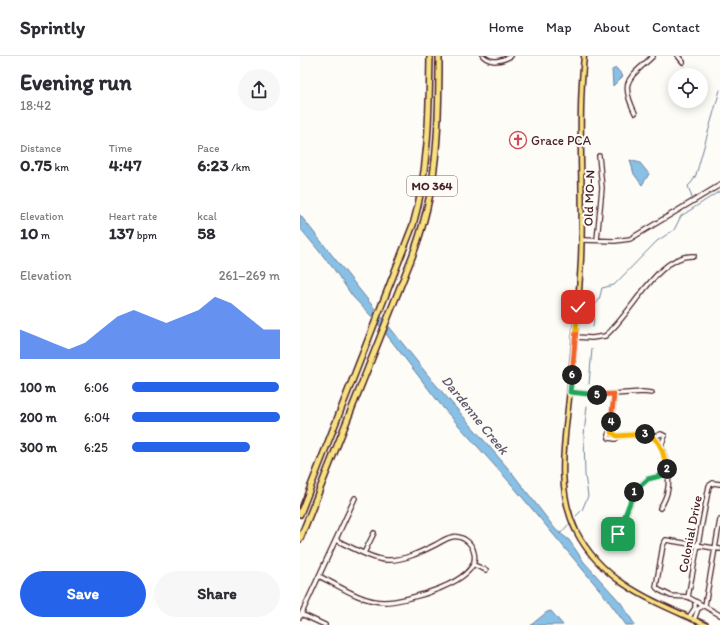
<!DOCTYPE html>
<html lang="en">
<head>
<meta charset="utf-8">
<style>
	:root { --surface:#fff; --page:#f7f7f7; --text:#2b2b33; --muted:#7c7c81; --line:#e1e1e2; --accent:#2563eb }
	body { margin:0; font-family:Itim,sans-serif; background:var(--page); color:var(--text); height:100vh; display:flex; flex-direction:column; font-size:15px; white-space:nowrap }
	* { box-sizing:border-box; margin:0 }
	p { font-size:13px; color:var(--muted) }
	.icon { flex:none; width:22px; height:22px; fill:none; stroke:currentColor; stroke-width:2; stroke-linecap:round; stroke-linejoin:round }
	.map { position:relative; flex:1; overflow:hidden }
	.drawer { display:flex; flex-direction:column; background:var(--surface); width:300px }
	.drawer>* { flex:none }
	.controls { position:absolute; left:368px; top:12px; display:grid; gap:8px }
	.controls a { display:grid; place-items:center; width:40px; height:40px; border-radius:50%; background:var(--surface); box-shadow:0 2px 10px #0003; font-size:20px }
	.pin { position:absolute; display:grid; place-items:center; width:34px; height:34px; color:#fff; margin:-17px; border-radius:8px; box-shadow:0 2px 6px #0006 }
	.km { position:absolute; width:20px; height:20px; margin:-10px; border-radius:50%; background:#222; color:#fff; font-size:11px; line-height:20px; text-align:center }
	.round { display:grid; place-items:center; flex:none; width:42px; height:42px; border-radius:21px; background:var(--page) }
	.headline { display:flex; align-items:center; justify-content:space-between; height:68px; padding:0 20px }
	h1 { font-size:22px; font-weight:800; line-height:30px }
	.stats { display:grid; grid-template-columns:repeat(3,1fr); gap:6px; height:68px; padding:4px 20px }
	.stats div { display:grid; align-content:center }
	.stats b { font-size:17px; font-weight:800 }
	.stats small { font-size:11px; font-weight:400 }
	.stats p { font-size:11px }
	.chart { height:112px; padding:8px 20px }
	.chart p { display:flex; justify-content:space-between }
	.chart svg { width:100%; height:72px; margin-top:4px; fill:var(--accent); opacity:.7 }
	.primary-button { display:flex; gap:8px; margin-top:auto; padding:8px 20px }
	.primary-button a { flex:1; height:46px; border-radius:24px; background:var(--accent); color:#fff; font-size:16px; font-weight:800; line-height:46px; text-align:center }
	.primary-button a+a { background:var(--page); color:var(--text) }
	ul { padding:0 20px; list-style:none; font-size:13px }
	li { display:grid; grid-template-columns:64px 48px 1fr; align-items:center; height:30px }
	li i { height:10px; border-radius:5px; background:var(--accent) }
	header { display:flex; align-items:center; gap:24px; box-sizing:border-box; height:56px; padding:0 20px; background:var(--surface); border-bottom:1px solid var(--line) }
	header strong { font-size:19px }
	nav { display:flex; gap:22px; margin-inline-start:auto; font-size:14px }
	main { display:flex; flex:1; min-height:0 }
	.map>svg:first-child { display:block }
	.water { fill:#88c0e6; stroke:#6f809b }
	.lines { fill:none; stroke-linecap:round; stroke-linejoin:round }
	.stream { stroke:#6f809b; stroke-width:1 }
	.minor-casing { stroke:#4a1f2b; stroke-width:6 }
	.major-casing { stroke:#4a1f2b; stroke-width:7 }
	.highway-casing { stroke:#4a1f2b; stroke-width:8 }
	.minor { stroke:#fdfcf7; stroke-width:3.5 }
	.major { stroke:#f6e281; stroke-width:4 }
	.highway { stroke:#f6e281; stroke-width:5 }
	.split-1-casing { stroke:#fff; stroke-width:8 }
	.split-2-casing { stroke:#fff; stroke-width:8 }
	.split-3-casing { stroke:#fff; stroke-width:8 }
	.split-4-casing { stroke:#fff; stroke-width:8 }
	.split-5-casing { stroke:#fff; stroke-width:8 }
	.split-6-casing { stroke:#fff; stroke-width:8 }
	.split-7-casing { stroke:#fff; stroke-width:8 }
	.split-8-casing { stroke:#fff; stroke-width:8 }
	.split-1 { stroke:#22a559; stroke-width:5 }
	.split-2 { stroke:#22a559; stroke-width:5 }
	.split-3 { stroke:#f5b400; stroke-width:5 }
	.split-4 { stroke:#f5b400; stroke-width:5 }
	.split-5 { stroke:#f0652b; stroke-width:5 }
	.split-6 { stroke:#22a559; stroke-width:5 }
	.split-7 { stroke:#f0652b; stroke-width:5 }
	.split-8 { stroke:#f5b400; stroke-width:5 }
	.labels { text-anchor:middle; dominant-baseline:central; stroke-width:4; stroke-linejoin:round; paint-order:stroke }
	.shield { fill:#fdfcf7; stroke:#806168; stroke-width:1 }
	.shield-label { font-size:12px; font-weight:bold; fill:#4a1f2b }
	.poi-label { font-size:13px; fill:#4a1f2b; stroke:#fdfcf7; text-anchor:start }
	.street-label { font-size:13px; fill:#4a1f2b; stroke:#fdfcf7 }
	.water-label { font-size:14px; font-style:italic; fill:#60576c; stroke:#fdfcf7 }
</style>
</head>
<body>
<header>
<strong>Sprintly</strong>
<nav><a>Home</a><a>Map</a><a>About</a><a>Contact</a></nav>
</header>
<main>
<section class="drawer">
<div class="headline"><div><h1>Evening run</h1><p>18:42</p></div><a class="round"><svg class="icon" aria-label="share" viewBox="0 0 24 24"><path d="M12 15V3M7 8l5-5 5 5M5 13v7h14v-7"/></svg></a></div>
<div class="stats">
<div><p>Distance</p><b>0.75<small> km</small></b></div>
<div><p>Time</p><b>4:47</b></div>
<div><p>Pace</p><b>6:23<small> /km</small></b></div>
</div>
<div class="stats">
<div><p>Elevation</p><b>10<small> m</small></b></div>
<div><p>Heart rate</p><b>137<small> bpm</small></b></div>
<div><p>kcal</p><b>58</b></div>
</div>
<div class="chart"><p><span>Elevation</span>261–269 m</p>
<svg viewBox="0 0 160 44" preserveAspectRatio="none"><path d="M0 44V26L10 30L20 34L30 38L40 34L50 26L60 18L70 14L80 18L90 22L100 18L110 14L120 6L130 10L140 18L150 26L160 26V44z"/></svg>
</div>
<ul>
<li><b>100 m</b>6:06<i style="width:99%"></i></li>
<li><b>200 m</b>6:04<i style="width:100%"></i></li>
<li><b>300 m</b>6:25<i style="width:80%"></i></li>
</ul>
<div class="primary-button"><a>Save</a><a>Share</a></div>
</section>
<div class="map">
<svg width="420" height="569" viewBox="0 0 420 569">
	<rect width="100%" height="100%" fill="#fdfcf7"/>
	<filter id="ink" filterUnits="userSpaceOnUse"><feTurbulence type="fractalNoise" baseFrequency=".025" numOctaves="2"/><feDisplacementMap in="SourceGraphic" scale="8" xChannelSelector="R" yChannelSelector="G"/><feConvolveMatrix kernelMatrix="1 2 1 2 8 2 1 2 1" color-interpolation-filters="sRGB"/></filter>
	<g filter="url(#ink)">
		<path class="water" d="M316,12L323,20L313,30L312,14Z
			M330,104L340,107L349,118L342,129L334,118Z
			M0,159L131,323L213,418L256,474L269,484L284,506L321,547L335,569H326L304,539L212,429L144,353L76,265L53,241L33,212L0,172Z
			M251,555L263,569H231L247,556Z"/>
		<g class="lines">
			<path class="stream" d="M392,142L388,130L392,126L396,119L420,34
				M293,271L295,249L299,244L302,232L314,229L357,185L374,174L381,160L420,135
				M289,328L292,293
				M276,460L282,454L288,440L285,419L284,379L287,350
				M260,478L268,469"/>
			<g class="minor-casing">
				<path id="minor" d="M183,0C192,8 201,5 211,0
					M378,0L383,6
					M335,57C319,24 329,23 353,0
					M282,184L315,185L330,183L420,129
					M297,184L302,132L299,100
					M275,281L292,282L305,280C331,260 358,197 394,200
					M270,336L299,339L343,336L352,337
					M314,338L311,373L313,378L317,380C328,380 341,376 352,380C364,385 370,420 368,432C367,439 364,446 360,452
					M311,373L308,379L309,382L315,383L319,380
					M353,381L361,378L365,380L361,390
					M318,477L336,433L348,423L368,418
					M420,493L366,484L363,489L356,531L359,534L371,540L388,541L420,559
					M64,497L74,477
					M174,509L186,514
					M19,520C39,530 62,546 84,546C105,546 182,526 174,497C173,491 169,486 164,483C160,481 156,480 152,481C146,482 141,486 135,489C121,496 103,505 87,504C73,504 49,490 36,484
					M388,541L409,430L413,427L420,428
					M1,558L25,569
					M0,561L55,442
					M389,561L395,552V547
					M394,564L398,553L405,549L420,464"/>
			</g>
			<g class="major-casing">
				<path id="major" d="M284,0C277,68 284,135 281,203C279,246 274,289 270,332C266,380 254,429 276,475C304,529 354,545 406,569"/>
			</g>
			<g class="highway-casing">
				<path id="highway" d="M0,458L113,169C129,113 129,58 130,0
					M0,483L112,201C138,134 139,71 139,0"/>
			</g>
			<use href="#minor" class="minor"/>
			<use href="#major" class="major"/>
			<use href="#highway" class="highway"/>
		</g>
	</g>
	<g class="lines" filter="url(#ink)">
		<g class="split-1-casing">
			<path id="split-1" d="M318,478L334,436"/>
		</g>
		<g class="split-2-casing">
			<path id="split-2" d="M334,436L348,423L368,418L367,413"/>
		</g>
		<g class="split-3-casing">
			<path id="split-3" d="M345,378C362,382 363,398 367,413"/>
		</g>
		<g class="split-4-casing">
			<path id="split-4" d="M311,366V376L317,380L345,378"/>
		</g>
		<g class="split-5-casing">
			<path id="split-5" d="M297,339L314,338L311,366"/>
		</g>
		<g class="split-6-casing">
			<path id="split-6" d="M272,319L270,336L297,339"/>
		</g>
		<g class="split-7-casing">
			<path id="split-7" d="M272,319L276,274"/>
		</g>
		<g class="split-8-casing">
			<path id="split-8" d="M276,274L278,251"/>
		</g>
		<use href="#split-1" class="split-1"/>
		<use href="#split-2" class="split-2"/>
		<use href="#split-3" class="split-3"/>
		<use href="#split-4" class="split-4"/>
		<use href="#split-5" class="split-5"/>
		<use href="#split-6" class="split-6"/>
		<use href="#split-7" class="split-7"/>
		<use href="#split-8" class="split-8"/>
	</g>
	<defs>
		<g id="church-ring" transform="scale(0.9)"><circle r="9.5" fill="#fdfcf7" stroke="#d1495b" stroke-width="1.5"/><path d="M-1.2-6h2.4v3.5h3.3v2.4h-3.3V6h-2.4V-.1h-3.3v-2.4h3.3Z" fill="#d1495b"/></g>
	</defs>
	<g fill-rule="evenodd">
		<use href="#church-ring" x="218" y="84"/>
	</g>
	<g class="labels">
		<rect class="shield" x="107" y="120" width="50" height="20" rx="3"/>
		<g class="shield-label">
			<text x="132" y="130">MO 364</text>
		</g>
		<g class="poi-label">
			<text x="231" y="84">Grace PCA</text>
		</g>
		<g class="street-label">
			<text transform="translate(289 142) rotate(-88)">Old MO-N</text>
			<text transform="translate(390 478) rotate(-79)">Colonial Drive</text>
		</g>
		<g class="water-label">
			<text transform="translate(175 359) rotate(51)">Dardenne Creek</text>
		</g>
	</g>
</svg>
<div class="controls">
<a><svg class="icon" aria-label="locate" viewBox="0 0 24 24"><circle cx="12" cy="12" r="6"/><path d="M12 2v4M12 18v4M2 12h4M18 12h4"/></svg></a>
</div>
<div class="pin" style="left:318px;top:478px;background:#1e9e55"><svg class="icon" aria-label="arrive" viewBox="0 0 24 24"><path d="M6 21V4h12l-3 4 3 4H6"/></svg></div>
<div class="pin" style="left:278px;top:251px;background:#d93025"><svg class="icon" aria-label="check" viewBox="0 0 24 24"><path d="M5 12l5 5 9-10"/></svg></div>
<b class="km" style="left:334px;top:436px">1</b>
<b class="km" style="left:367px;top:413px">2</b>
<b class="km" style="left:345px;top:378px">3</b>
<b class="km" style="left:311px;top:366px">4</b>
<b class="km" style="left:297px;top:339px">5</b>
<b class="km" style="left:272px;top:319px">6</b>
</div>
</main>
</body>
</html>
